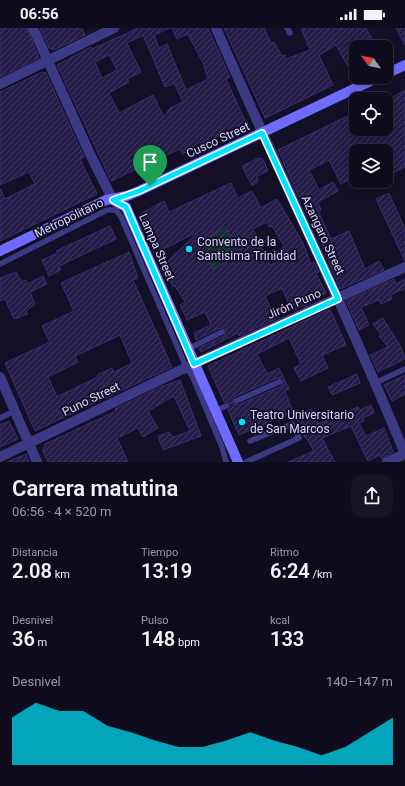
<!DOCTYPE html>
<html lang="es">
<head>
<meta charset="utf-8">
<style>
	:root { --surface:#0e0b1c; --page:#171425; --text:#f1f3f6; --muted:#9b9ba3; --line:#2e2b3b; --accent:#00e5ff }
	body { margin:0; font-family:Roboto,sans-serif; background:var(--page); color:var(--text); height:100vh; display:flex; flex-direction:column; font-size:15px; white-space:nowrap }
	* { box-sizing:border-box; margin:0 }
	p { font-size:13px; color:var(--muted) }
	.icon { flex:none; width:22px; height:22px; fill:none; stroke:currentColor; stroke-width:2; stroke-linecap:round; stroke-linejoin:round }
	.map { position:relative; height:434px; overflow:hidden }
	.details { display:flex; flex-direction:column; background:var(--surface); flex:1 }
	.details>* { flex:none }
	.needle { width:26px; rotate:302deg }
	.controls { position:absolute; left:349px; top:12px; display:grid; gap:8px }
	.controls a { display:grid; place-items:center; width:44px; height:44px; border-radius:8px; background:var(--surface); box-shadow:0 2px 10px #0003,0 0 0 1px var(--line); font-size:20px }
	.pin { position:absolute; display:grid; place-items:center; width:34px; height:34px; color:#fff; margin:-41px -17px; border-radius:50% 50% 50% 0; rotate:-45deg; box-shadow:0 0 4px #0007 }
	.pin .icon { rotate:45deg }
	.round { display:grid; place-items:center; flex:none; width:42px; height:42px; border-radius:12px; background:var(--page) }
	.head { display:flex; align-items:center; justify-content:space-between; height:68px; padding:0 12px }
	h1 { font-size:22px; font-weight:600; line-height:30px }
	.stats { display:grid; grid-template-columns:repeat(3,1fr); gap:6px; height:68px; padding:4px 12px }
	.stats div { display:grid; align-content:center }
	.stats b { font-size:20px; font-weight:600 }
	.stats small { font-size:11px; font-weight:400 }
	.stats p { font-size:11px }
	.chart { height:112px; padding:8px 12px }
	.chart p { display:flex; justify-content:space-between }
	.chart svg { width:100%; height:72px; margin-top:4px; fill:var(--accent); opacity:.7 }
	.status { display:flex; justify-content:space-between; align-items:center; height:28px; padding:0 20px; background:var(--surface); direction:ltr }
	.status svg { height:11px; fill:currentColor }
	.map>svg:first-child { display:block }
	.garden { fill:url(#garden-furrows) }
	.building { fill:url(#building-hatch); stroke:#3b2d73; fill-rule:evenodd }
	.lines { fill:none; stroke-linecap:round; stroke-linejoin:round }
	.lane { stroke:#3d3a85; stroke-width:5.5 }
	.street { stroke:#3d3a85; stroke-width:10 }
	.secondary { stroke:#6f6bff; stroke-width:10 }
	.route-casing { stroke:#fff; stroke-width:8 }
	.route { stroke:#00e5ff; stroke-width:5 }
	.poi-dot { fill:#00e5ff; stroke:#130f26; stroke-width:1.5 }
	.labels { text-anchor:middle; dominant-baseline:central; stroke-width:3.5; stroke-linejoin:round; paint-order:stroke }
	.street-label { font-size:12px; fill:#d9d4ff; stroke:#130f26 }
	.poi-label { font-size:12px; fill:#d9d4ff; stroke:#130f26; text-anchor:start }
</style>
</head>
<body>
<div class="status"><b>06:56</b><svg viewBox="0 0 49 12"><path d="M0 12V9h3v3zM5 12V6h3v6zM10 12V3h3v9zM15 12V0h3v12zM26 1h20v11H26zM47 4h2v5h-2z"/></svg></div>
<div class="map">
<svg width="405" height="434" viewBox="0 0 405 434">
	<defs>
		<pattern id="garden-furrows" width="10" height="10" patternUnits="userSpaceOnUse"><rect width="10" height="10" fill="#12302f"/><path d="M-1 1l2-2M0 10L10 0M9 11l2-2" fill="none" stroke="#344d4e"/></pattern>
		<pattern id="building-hatch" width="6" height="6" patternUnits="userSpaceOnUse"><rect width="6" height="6" fill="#241b47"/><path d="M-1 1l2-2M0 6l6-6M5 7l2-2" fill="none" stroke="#433b63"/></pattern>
	</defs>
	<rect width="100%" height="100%" fill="#130f26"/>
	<path class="garden" d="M226,200L239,228L213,241L200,213Z"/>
	<path class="building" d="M0,0H27L39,30L0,49Z
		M40,0H82L85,7L54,22L49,20Z
		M138,0H170L154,7L159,20L167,16L186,62L208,51L204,37L188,6L177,11L172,0H208L230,49L226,51L246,95L182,126L180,121L111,153L57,37L91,19L92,21ZM143,7L165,59L174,55L183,74L170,80L164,89L153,67L119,85L109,65L129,54L127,51L141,44L127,15ZM109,27L117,42L102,50L95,34Z
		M224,0H264L271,15L274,14L282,28L285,27L286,31L310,22L301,0H366L377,19H356V52L336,17L319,27L333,57L265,90Z
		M396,0H405V17Z
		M42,44L46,45L84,129L80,131L97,166L0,213V160L5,171L35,156L29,144L0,157V64Z
		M405,62V139L386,148V123H356V148L341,156L329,132L309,142L319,162L333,154L338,163L318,174L321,182L318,183L331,211L349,203L365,241L379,233L384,242L340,261L315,200L318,199L301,170L300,171L278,122L356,84V101H386V73Z
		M259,130L263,131L268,143L257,148L258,154L252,158L242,138Z
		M231,155L238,170L252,163L261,180L277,171L303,215L311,236L314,234L319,244L316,245L326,265L309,273L310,275L292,283L282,260L265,268L276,291L239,308L238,305L201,324L199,320L224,308L226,302L220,300L196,312L194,305L211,297L205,284L187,292L180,277L185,274L175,258L173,259L164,237L198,204L159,223L155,211L140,186L164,173L169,184ZM267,194L269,199L272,198L284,218L282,219L288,229L270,237L253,201ZM226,200L239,228L213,241L200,213Z
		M389,165L405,201V233L376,171Z
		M110,198L116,211L59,238L61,242L49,248L42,232L58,225L56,223Z
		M129,224L138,250L133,252L172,339L35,403L5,335L50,314L42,298L74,283L61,255ZM120,307L132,335L114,344L112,340L97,347L98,349L57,369L48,349L78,334L75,328Z
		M16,244L22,254L26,252L27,256L43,248L47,256L30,264L35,276L26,283L27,286L14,291L5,271L0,273V250Z
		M394,251L396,256L405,251V260L390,267L392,271L381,276L379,272L361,279L369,297L359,302L346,273Z
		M330,281L346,317L322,327L328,340L301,353L294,340L301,336L289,310L257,326L267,346L279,340L289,361L285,363L293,384L239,407L228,382L230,376L224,374L208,338ZM277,350L283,353L281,358L238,377L232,375L234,369Z
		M383,290L401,319L405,331L378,344L370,327L388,319L379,308L381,307L373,296Z
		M357,346L360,355L332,367L328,359Z
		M405,347V366L392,373L384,357Z
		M180,352L201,408L163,422L158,408L169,404L173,409L190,403L174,368L148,383L158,400L143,409L138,400L117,410L128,434H48L43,423L45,416L116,383L115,381L160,359Z
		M371,377L374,385L363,390L364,393L359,395L366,408L384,400L393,424L382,431L380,427L368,433L351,398L322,410L335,434H288L314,423L306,409L305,410L295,388L311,381L318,396L358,379L360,382Z
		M9,393L18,411L0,419V397Z
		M26,426L29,434H7Z"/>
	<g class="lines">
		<path class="lane" d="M287,0L290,5
			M0,236L107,182H116L121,189L184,334L193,350L222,419L226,434
			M188,321L222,304
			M375,355L405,341
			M236,373L279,354
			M215,383L226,378
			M0,390L15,383
			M246,434L299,410L292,396L250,413"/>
		<path class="street" d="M33,0L90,126L113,172
			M216,0C278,143 346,282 405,426
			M0,56L114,0
			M0,349L37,434
			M0,429L187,339L405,239
			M387,434L405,426"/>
		<path class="secondary" d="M386,46L405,37
			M113,172L126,179L238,434
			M0,223L106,172L127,168L139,163L379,49"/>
	</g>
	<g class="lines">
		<g class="route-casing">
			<path id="route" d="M262,105L338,271L194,336L126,179L113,172L139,163Z"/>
		</g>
		<use href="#route" class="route"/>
	</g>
	<g class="poi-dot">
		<circle cx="189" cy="221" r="4"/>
		<circle cx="242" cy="394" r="4"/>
	</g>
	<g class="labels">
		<g class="street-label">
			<text transform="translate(218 112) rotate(-25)">Cusco Street</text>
			<text transform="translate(69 190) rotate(-26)">Metropolitano</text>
			<text transform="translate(323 207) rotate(65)">Azangaro Street</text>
			<text transform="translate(157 219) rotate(66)">Lampa Street</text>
			<text transform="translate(294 276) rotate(-24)">Jirón Puno</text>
			<text transform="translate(91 371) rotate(-26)">Puno Street</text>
		</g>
		<g class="poi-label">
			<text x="197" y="214">Convento de la<tspan x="197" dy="14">Santisima Trinidad</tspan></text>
			<text x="250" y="387">Teatro Universitario<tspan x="250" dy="14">de San Marcos</tspan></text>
		</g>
	</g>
</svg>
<div class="controls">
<a><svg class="needle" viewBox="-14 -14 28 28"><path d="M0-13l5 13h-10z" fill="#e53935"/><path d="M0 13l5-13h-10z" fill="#9b9ba3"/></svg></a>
<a><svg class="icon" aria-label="locate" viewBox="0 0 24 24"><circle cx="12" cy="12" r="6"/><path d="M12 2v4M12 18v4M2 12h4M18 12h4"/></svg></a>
<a><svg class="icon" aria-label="layers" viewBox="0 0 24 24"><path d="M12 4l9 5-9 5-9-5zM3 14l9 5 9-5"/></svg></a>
</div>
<div class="pin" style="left:150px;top:158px;background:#1e9e55"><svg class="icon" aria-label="arrive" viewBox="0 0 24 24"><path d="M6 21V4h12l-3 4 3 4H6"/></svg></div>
</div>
<section class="details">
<div class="head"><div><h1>Carrera matutina</h1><p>06:56 · 4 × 520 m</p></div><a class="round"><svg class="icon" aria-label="share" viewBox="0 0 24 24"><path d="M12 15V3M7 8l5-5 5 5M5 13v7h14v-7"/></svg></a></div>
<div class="stats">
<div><p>Distancia</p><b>2.08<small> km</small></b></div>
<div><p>Tiempo</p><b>13:19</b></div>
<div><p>Ritmo</p><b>6:24<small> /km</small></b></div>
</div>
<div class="stats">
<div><p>Desnivel</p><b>36<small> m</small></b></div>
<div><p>Pulso</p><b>148<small> bpm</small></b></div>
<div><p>kcal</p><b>133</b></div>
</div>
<div class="chart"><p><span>Desnivel</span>140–147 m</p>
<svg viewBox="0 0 160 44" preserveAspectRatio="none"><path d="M0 44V15L10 6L20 11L30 11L40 20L50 24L60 29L70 33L80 33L90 29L100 24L110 29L120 33L130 38L140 33L150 24L160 15V44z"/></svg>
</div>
</section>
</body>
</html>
